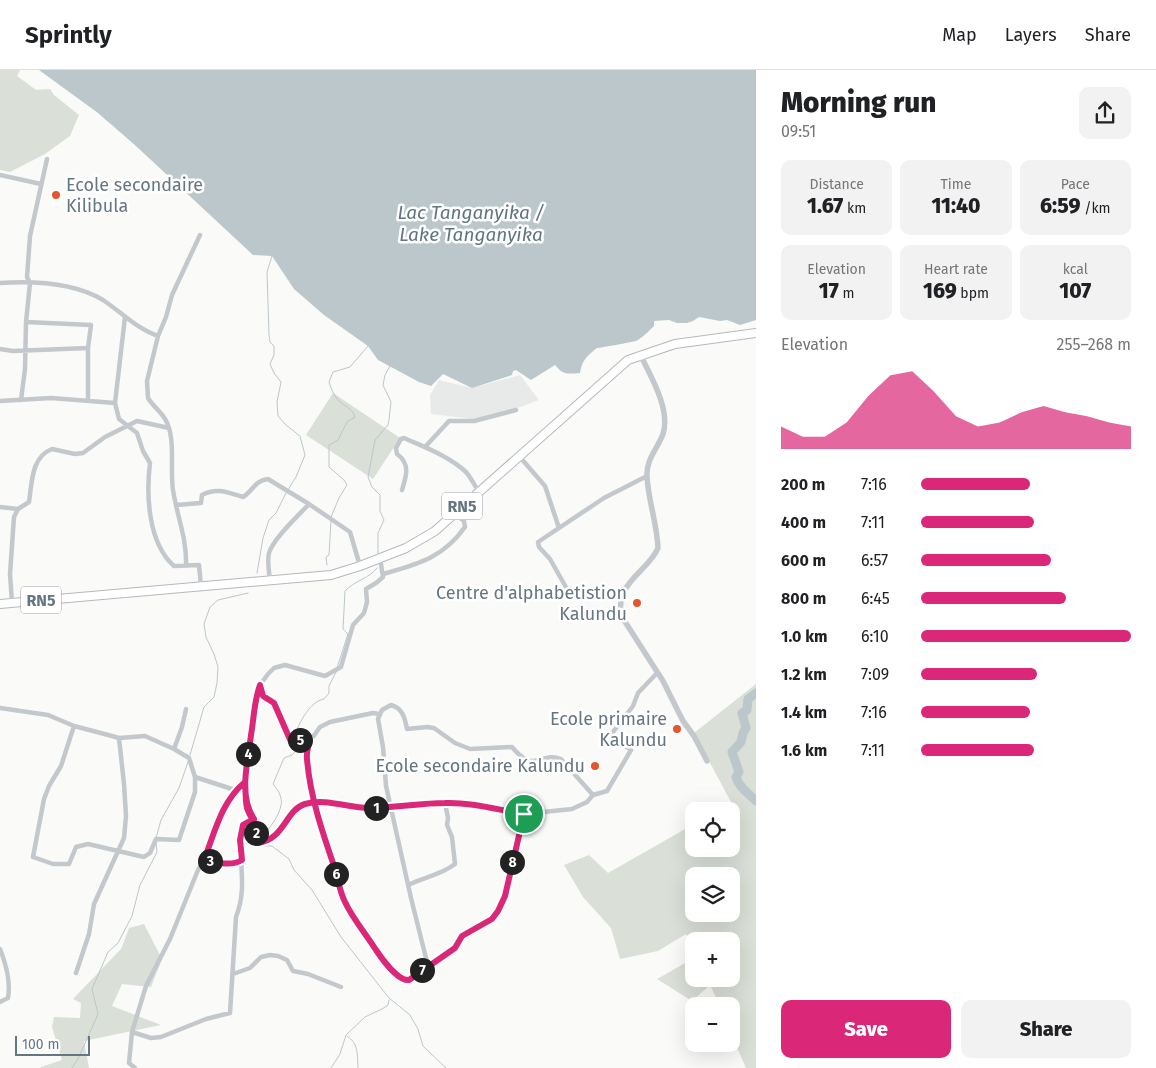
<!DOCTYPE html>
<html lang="en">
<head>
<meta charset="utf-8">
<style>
	:root { --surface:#fff; --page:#f2f2f2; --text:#202124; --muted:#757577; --line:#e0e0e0; --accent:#db2777 }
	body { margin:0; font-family:"Fira Sans",sans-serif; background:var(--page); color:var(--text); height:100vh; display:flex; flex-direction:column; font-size:19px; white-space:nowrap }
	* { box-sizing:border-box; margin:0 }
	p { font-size:16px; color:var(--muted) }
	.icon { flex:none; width:28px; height:28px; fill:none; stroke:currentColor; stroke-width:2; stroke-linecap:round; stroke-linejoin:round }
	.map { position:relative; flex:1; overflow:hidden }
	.sheet { display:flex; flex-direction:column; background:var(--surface); width:400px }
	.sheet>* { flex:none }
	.fabs { position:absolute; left:685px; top:732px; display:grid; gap:10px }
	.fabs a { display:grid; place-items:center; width:55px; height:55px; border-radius:10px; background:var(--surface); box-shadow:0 5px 20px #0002; font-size:25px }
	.scale { position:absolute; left:15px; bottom:12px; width:75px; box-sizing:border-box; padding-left:5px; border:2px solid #657683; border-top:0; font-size:14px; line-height:18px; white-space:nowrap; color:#657683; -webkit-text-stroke:4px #fff; paint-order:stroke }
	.pin { position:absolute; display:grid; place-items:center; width:42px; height:42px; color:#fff; margin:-21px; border:2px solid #fff; border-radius:50%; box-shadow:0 1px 5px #0007 }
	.km { position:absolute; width:25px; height:25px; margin:-12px; border-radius:50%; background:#222; color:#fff; font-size:14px; line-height:25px; text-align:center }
	.round { display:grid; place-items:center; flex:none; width:52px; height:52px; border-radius:10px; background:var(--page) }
	.overview { display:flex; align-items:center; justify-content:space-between; height:85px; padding:0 25px }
	h1 { font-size:28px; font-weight:800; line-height:38px }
	.stats { display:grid; grid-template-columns:repeat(3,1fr); gap:8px; height:85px; padding:5px 25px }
	.stats div { display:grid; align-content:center; border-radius:10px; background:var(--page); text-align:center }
	.stats b { font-size:21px; font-weight:800 }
	.stats small { font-size:14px; font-weight:400 }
	.stats p { font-size:14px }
	.chart { height:140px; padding:10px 25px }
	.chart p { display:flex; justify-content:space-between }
	.chart svg { width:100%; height:90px; margin-top:5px; fill:var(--accent); opacity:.7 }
	.action { display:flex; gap:10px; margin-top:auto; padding:10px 25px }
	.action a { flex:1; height:58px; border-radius:10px; background:var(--accent); color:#fff; font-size:20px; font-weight:800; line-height:58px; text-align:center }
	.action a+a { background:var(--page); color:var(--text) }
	ul { padding:0 25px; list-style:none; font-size:16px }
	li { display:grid; grid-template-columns:80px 60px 1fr; align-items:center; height:38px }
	li i { height:12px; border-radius:6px; background:var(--accent) }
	header { display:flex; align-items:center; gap:30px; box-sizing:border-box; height:70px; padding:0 25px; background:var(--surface); border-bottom:1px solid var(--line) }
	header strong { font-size:24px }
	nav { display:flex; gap:28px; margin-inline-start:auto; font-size:18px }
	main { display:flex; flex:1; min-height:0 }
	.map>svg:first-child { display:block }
	.built { fill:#e8e9e9 }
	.green { fill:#dadfd7; fill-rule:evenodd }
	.water { fill:#bbc7cb }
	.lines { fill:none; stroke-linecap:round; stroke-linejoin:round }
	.stream { stroke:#bbc7cb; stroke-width:1 }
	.river { stroke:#bbc7cb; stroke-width:9 }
	.trunk-casing { stroke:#b4b9bd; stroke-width:10 }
	.minor { stroke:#c3c8cc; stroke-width:4.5 }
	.tertiary { stroke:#c3c8cc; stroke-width:5.5 }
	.trunk { stroke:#fff; stroke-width:8 }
	.route-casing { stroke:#fff; stroke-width:10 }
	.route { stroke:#db2777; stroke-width:6 }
	.poi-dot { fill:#e4572e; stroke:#fff; stroke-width:2 }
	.labels { text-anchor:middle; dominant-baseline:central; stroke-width:5; stroke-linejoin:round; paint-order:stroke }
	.shield { fill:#fff; stroke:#939fa8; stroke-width:1 }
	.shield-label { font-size:16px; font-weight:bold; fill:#657683 }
	.poi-label { font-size:18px; fill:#657683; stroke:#fff; text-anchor:end }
	.water-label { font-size:19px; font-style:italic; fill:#60757c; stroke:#fff }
</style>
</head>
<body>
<header>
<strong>Sprintly</strong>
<nav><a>Map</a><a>Layers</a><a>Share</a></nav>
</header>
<main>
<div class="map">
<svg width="756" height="998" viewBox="0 0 756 998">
	<rect width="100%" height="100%" fill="#fafaf8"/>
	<path class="built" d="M520,305L539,330L504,343L473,349L431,344L430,325L439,310L472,318Z"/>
	<path class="green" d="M0,0H20L17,6L36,20L50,19L54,25L79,45L70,66L45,84L10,102L0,100Z
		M333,323L400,368L373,409L306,365Z
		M756,614V998H746L731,964V936H720L710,915L692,931L657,909L694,888V909H731V871H694V878L686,864L658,881L620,889L611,858L583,827L564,795L589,785L608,803L694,754V779H731V741H716L731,732L694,663ZM694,806H731V844H694Z
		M144,854L162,889L151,917L122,914L112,936L161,955L84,971L89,998H41V997L62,990L52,957L54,947L80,948L81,933L73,929L121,879L129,858Z"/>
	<path class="water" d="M39,0H756V250L740,255L727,250L720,251L699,247L693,251L687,253H677L669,250L654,251V256C649,261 642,268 636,271C632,272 600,278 597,278C587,286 582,290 580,303C567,304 563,305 555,295L531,310L516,300L513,301L512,305L472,318L443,304L431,316L419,312L378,290L368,276L324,245L294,219L272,186L253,185L136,76L98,43Z"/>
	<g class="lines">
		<path class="stream" d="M272,186L267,202L269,265L270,272L274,276V285L270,294L274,303L281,312L277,332L278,346L286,355L300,366L305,385L296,407L288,420
			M331,447L339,428L347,415L344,410L329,397V375L338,370L347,352L355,347C352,338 344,336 338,330C334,325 331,319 329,312L333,302L350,297L368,276
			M378,483V463L384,450L380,441V425L372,417L368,407L375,370L388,355L389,350L391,332L383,315L385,305L390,296
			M327,495L326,487L329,485L331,451
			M257,503L263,468L269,450L276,443L286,423
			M337,598L348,564L343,559L345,521C354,511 370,508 377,498
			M293,671C297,657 308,632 324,629L329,623V616L336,602
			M190,685L204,637L214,627L217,613L218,597L214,584L206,567L204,554L210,537L218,530L248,523
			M156,768L161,750L179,718L188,692
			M263,769V766C271,756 286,738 280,725C279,721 276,718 273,714L284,688L292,685L295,682L293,675
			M263,773L264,776H272L289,789L294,800L312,820L341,867L389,928L410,945L418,959L423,976L446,998
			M347,966C359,974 357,984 358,998
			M72,998L78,989L98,944L92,919L108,882L118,873L132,846L140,815L157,782L156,772
			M331,998L340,984L346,965L365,947L382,939L388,935L389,930"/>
		<path class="river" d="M756,623L748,629L747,640L742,643L746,658L743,663L741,672L732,682L739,702L736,707C739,718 749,723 756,731"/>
		<g class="trunk-casing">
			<path id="trunk" d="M0,534L331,505L360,496L406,478L435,461L628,290L675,274L756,263"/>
		</g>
		<path class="minor" d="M0,105L41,114
			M0,213C33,211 73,212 103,230C121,242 137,259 158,266
			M125,247L115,333L119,349L137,363L143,381L150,393C146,425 148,473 174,496L199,495L201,516
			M26,252L91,255L88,278
			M0,279L13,281L88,278V331
			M21,330L25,299L26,252L30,213L27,207L30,166L47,89
			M0,331L51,328L115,333
			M425,377L449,351H474L516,340
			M519,386L545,416L559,458
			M402,420C406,407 411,394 397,384L396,378L401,369L404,368C424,377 449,386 466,402C471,408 475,416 479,422
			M176,435L201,433L202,425C218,417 228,423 243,427C253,421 255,410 268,409L309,434
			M0,437L18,439
			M380,488L383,507L376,513L366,519L367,532L364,543L353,555L341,597L325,606L285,595L274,598L268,604L260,615L255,633L245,712L247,736L257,757L253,767L257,773L265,772L274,766L297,738L308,733H328L369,738L445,733H463L524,744L572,739L587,732L593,725L607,721L631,680L610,666L633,636L638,623L657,603
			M186,495C187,469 177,446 173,420C170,400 175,374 168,355C164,343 154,338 148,328L147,311L158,266L166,247L172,225L200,165
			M383,504C418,494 443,488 465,457L464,451L454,443
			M270,510C269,502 267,491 269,483C273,469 298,446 309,434L350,462L360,496
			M623,525L606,526L567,519L550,489L539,477L538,472L604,428L647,406
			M12,533L10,504L14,447L18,439L29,432C32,413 31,387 52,379L75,384L83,383L105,367L137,351L169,358
			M260,617L263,626L274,633L292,674L306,668L309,670C309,676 306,682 307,689C310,726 322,760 334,796C338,808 339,820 345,832C353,849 366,864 376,880C382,889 398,911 409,910L455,878L461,866L492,849L498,841L505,826L524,744
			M0,638L48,645L74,656L112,666L119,668L145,666L174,679L189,688L195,707L235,720L245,712
			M74,656L61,696L49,716L44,729L33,787L53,794H69L76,777L88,774L144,787L150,783L156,769L179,770L195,722V707
			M308,669L313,667L320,657L330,652L373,643L379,644
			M174,679L182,657L186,639
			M204,790L220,745L235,720
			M408,815C424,807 441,805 455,794L452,767L447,755L448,748L445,733
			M0,879C6,894 11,911 8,928L0,932
			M428,896L411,828L386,716L383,677L378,649L382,640L391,635C403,638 405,649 407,659L427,657L434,658L455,673L470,679L512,677C535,705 540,681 561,689L593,725
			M76,903L89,864L94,834L124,768L126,746L124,714L119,668
			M233,904L250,898L261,887L270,885L278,886L287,890L293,901L308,904L341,917
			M132,962L151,968L161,967L206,949L230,943L236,847C248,817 238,792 241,763L243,755L254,749
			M135,998L129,993L132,962L146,916L170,869L198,800L204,790C217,792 230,797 242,790"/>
		<path class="tertiary" d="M640,284C650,305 671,339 663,364C658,378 646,389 647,406C648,430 657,453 658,478C649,501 613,513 622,547L663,611L683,651L694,666L707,691"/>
		<use href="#trunk" class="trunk"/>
	</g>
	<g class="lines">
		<g class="route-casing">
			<path id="route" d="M524,744C498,740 472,732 445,733C420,733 394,738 369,738C348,738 326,728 305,734C285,740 285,770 257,773L253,767L257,757C254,751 249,745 247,738C245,730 246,721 245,712C221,732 215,762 204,790C217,792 230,797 242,790L240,770L243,755L254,749C238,725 248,692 251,665C254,648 254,631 260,615L263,626L274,633L292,674L306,668L309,670C309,676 306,682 307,689C310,726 322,761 334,796C338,808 339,820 345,832C353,849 366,864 376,880C382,889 398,911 409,910L455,878L462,866L492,849L498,841L505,826L524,744"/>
		</g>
		<use href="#route" class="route"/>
	</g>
	<g class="poi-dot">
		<circle cx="56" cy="125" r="5"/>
		<circle cx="637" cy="533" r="5"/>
		<circle cx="677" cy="659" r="5"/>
		<circle cx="595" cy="696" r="5"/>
	</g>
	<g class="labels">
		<g class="shield">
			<rect x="442" y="422.5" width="40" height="27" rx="4"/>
			<rect x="21" y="516.5" width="40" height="27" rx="4"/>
		</g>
		<g class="shield-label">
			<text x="462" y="436">RN5</text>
			<text x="41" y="530">RN5</text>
		</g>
		<g class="poi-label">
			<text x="66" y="115" text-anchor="start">Ecole secondaire<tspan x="66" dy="21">Kilibula</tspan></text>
			<text x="627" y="523">Centre d'alphabetistion<tspan x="627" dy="21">Kalundu</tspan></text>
			<text x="667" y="649">Ecole primaire<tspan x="667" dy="21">Kalundu</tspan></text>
			<text x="585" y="696">Ecole secondaire Kalundu</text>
		</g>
		<g class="water-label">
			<text x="471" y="142">Lac Tanganyika /<tspan x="471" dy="22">Lake Tanganyika</tspan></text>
		</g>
	</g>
</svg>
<div class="fabs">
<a><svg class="icon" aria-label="locate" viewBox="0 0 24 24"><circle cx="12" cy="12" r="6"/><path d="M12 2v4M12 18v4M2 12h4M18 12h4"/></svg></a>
<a><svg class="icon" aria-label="layers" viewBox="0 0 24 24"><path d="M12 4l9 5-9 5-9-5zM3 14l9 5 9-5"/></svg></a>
<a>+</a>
<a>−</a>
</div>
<div class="scale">100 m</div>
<div class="pin" style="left:524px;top:744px;background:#1e9e55"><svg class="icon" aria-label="arrive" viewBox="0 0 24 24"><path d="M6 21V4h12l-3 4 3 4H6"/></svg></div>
<b class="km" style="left:376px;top:738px">1</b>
<b class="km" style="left:256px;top:763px">2</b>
<b class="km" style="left:210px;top:791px">3</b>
<b class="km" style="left:248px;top:684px">4</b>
<b class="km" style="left:300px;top:670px">5</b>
<b class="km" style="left:336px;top:804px">6</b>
<b class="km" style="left:422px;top:900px">7</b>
<b class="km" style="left:512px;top:792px">8</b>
</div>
<section class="sheet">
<div class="overview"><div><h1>Morning run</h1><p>09:51</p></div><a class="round"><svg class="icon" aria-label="share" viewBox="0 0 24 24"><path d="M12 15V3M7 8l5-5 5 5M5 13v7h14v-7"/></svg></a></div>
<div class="stats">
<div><p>Distance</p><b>1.67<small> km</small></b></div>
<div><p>Time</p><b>11:40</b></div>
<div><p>Pace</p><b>6:59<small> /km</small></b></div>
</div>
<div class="stats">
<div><p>Elevation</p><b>17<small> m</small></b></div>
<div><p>Heart rate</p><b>169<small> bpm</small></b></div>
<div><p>kcal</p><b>107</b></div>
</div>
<div class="chart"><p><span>Elevation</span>255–268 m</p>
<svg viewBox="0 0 160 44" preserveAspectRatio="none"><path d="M0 44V33L10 38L20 38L30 31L40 18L50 8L60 6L70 16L80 28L90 33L100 31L110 26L120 23L130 26L140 28L150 31L160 33V44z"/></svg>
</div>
<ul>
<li><b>200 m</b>7:16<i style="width:52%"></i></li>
<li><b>400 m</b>7:11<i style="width:54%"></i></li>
<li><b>600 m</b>6:57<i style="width:62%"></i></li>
<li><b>800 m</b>6:45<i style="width:69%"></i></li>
<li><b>1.0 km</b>6:10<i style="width:100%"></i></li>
<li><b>1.2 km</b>7:09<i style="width:55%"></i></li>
<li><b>1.4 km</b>7:16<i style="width:52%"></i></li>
<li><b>1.6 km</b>7:11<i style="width:54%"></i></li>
</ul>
<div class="action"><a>Save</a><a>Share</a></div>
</section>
</main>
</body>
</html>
